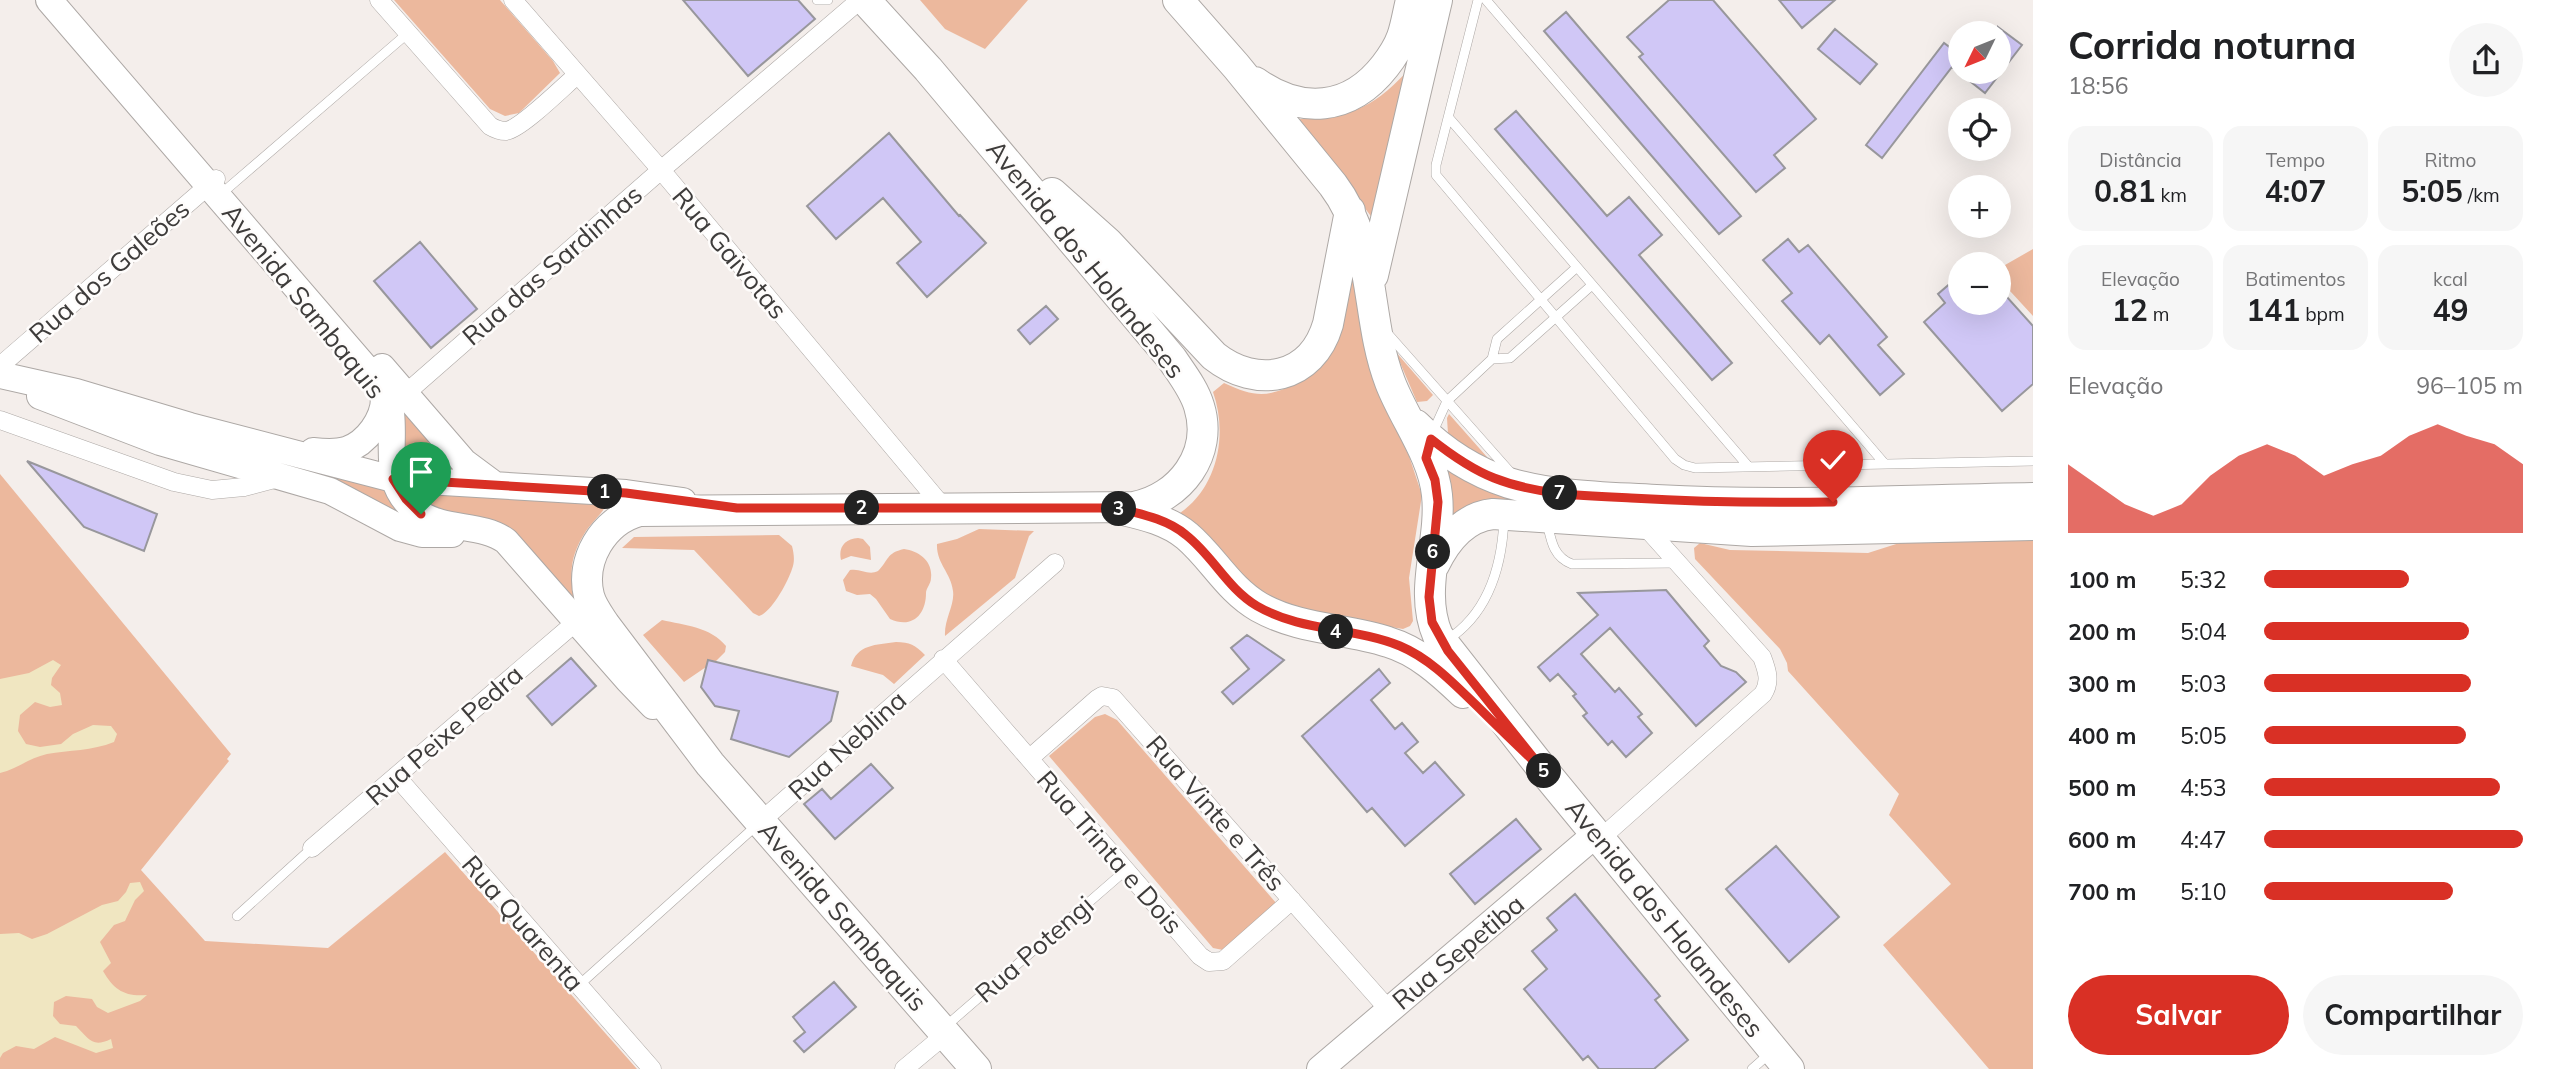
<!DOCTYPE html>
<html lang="pt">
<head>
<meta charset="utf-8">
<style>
	:root { --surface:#fff; --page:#f6f6f6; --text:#202124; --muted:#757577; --accent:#d93025 }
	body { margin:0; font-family:Mulish,sans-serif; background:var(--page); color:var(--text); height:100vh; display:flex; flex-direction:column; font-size:26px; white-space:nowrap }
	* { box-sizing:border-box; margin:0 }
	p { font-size:23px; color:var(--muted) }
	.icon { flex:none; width:38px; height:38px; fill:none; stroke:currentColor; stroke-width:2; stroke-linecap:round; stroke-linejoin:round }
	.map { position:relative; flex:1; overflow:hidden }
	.side { display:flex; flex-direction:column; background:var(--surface); width:525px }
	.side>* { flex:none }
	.needle { width:46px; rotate:227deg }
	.buttons { position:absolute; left:1948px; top:21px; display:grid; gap:14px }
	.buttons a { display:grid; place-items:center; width:63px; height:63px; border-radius:50%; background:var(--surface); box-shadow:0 7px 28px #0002; font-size:35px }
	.pin { position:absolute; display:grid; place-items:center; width:60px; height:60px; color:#fff; margin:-72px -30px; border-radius:50% 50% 50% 0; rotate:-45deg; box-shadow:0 0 7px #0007 }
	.pin .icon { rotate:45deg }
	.km { position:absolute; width:35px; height:35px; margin:-18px; border-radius:50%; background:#222; color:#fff; font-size:19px; line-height:35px; text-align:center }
	.round { display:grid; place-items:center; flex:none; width:74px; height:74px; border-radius:37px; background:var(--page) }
	.head { display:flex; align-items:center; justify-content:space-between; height:119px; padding:0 35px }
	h1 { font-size:38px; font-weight:700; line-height:52px }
	.stats { display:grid; grid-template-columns:repeat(3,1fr); gap:10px; height:119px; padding:7px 35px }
	.stats div { display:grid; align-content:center; border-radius:18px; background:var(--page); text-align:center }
	.stats b { font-size:30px; font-weight:700 }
	.stats small { font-size:19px; font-weight:400 }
	.stats p { font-size:19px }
	.chart { height:196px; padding:14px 35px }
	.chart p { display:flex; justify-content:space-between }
	.chart svg { width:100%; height:126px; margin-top:7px; fill:var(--accent); opacity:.7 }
	.action { display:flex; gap:14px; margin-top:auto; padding:14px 35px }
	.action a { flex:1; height:80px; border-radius:42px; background:var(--accent); color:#fff; font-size:28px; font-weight:700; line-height:80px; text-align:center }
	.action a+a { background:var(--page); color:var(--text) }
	ul { padding:0 35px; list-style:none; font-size:23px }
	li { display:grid; grid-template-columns:112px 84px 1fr; align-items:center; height:52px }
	li i { height:18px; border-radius:9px; background:var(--accent) }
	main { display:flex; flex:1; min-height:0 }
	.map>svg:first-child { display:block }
	.green { fill:#ecb89d }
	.sand { fill:#f0e6c1 }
	.building { fill:#d0c7f6; stroke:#98979c; stroke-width:2 }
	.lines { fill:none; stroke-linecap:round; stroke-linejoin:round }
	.lane-casing { stroke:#ada8a5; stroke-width:10 }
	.street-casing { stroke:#ada8a5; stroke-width:19 }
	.secondary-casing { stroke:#ada8a5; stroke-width:28 }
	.primary-casing { stroke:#ada8a5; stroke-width:32 }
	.lane { stroke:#fff; stroke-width:9 }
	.street { stroke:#fff; stroke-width:18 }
	.secondary { stroke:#fff; stroke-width:26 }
	.primary { stroke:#fff; stroke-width:30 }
	.route-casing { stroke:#fff; stroke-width:14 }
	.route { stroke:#d93025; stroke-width:9 }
	.labels { text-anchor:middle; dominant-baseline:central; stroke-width:5; stroke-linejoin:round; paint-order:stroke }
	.street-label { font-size:26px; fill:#3e3c3b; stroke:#fefcfb }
</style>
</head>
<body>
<main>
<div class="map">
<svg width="2033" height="1069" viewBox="0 0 2033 1069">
	<rect width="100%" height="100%" fill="#f4eeeb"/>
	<path class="green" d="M394,0H500L553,61L560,73L519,113L505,116L490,109Z
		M920,0H1028L985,49L945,29Z
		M1411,67L1373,219L1298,119C1350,120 1377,105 1411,67Z
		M2033,249V316L1999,279L1998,269Z
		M1352,261L1385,405L1409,456L1422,495L1409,578L1413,621L1410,626L1403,629L1275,608L1225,563L1197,524L1180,513C1218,487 1228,434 1213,392L1224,383C1258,399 1270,397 1303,380Z
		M1395,351L1433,395L1427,401L1417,402Z
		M401,408L459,472H405Z
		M1449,414L1487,457H1480L1448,434L1447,418Z
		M229,448L382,487L404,515Z
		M1440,458L1540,504C1492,498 1488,492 1449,524Z
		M0,474L231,754L227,759L229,761L141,870L205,941L328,948L445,852L637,1069H0Z
		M414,493L606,505C602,514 592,522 586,531C567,560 567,585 585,614L514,535L431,510Z
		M979,529L1034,531L1029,536L1015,578L945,636C944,619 955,605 953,591C951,573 936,563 937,544L957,539Z
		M779,535L792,546C794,554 795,562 792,569C788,582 771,613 759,616L753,613L694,550L622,548L634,537Z
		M2033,536V1069H1989L1883,945L1951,884L1889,815L1899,794L1788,671L1787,663L1780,649L1695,559L1694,548L1700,543L1730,550L1868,553L1915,538Z
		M858,538L863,539L870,547L871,560L851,556L841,560C838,547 845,539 858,538Z
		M904,549C919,551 933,561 931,578C931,584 926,588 926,593C926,615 912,629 890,619L876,599L870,594L857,595L846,591L843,580L850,570C861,568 868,576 878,571C889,560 886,553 904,549Z
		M662,620C684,625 711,627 726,646L725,652L715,662L708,660L706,667L684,682L643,635Z
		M896,642C910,642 915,645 925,655L894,684L883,675L851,666C857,644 876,645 896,642Z
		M1105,714L1117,720L1277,904L1223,950L1213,948L1049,756L1095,717Z"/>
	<path class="sand" d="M53,660L61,665L52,678L51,685L60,693L62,705L50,707L35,702L20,715L18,731L26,744L40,747L61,744L73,734L93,725L111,726L117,734L114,742C92,751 69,750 47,754C29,758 17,769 0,773V679L29,673Z
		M140,882L144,891L135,900L125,921L114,925L100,942L111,963L103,971C114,990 125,997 147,995L140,1001L108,1013L97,1007L92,999L66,996L54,1002L53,1016L60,1024L76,1026C89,1039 92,1048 111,1039L113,1048L96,1053L55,1037L34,1049L16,1046L3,1053L0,1058V934L19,933L32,939L47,934L102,905L118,901L126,892L130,883Z"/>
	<path class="building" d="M683,0H798L815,19L748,76Z
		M1669,0H1713L1816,119L1774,155L1785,168L1756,192L1639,57L1643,54L1627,37Z
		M1779,0H1835L1802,28Z
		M1566,12L1741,216L1719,234L1544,31Z
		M1998,27L2022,45L1985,93L1952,67L1882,158L1866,145L1944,43L1960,55V72H1998Z
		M1835,29L1877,64L1860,84L1818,49Z
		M1516,111L1607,216L1629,197L1662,235L1639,255L1732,363L1712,380L1495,129Z
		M889,133L959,216L960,215L986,243L927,297L897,263L921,242L883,198L836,239L807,206Z
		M1788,239L1799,252L1808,245L1887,337L1878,345L1904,374L1880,395L1829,335L1820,344L1782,301L1792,293L1763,260Z
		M420,242L477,309L431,348L374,281Z
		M1960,275V303H1998V287L2033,326V384L2002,411L1924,322L1945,303L1938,294Z
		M1046,306L1058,319L1030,344L1018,330Z
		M27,461L157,514L144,551L84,527Z
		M1666,590L1709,641L1704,646L1721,666L1736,672L1746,682L1696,726L1610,628L1581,654L1615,692L1619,688L1642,714L1638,717L1652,733L1626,757L1612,741L1608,745L1583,716L1587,713L1573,696L1576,694L1558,674L1550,681L1538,667L1598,615L1578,593Z
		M1247,635L1284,660L1233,704L1222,692L1249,669L1231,648Z
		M571,658L596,686L552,725L527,696Z
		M708,660L838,692L831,721L789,757L731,739L739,711L715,706L701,687Z
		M1379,669L1390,683L1371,700L1395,729L1402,723L1418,742L1405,753L1423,773L1435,762L1464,795L1405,846L1372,808L1367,812L1302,736Z
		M871,764L893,788L835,839L804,804L822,789L831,799Z
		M1516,819L1541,849L1475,904L1450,874Z
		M1776,846L1839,917L1789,962L1726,889Z
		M1575,894L1660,996L1655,1000L1688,1040L1654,1069H1599L1588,1056L1583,1060L1524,989L1547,969L1532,951L1557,930L1547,918Z
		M834,982L856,1007L804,1052L794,1041L805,1032L793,1017Z"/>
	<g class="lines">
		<g class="lane-casing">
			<path id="lane" d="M817,0H828
				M1478,0L1436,165V175L1675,459L1684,465L1695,468L2033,461
				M1486,0L1884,463
				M1449,118L1748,466
				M228,188L408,33
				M1388,334L1511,473
				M1492,359L1510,358L1592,285
				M1432,434L1447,401L1492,359L1497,339L1577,267
				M1547,522C1551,540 1553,557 1572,564L1677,563
				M1447,640C1489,613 1502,566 1504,519
				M237,916L312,848
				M578,986L757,825
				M946,1026L1126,870
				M1752,1069L1769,1054"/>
		</g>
		<g class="street-casing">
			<path id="street" d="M379,0L490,126C495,129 500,131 506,131C521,129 564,86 577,75
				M513,0L661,170L944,508
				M0,366L216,179
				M405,394L661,170L860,0
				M0,420L174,482L212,490L244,487L278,478
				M943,659L1200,956L1209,962L1223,961L1292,900
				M1030,758L1097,699L1102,696L1113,698L1389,1010
				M396,776L652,1069
				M761,821L1055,563
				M1600,839L1763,694C1771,682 1767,670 1762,657L1642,523
				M312,848L576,622
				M904,1069L946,1034"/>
		</g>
		<g class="secondary-casing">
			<path id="secondary" d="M49,0L383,388C406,428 371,479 419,513C445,531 481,523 506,541L628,680L653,706
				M382,367L464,462L495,485
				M0,375L76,392L190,426L393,479L626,493L683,501
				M40,396L160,442L330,491L400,528L422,534H452
				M313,451C323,452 336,453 346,450C367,443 384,419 384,398
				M1320,1069L1596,834"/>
		</g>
		<g class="primary-casing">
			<path id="primary" d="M865,0L928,69L1172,359C1182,374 1194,389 1199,406C1214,454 1180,498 1134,507L639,511C603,521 580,560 589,596C592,607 599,616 605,625L710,764L976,1069
				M1178,0L1236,66L1333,185C1377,243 1365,317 1390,382C1404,419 1433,455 1437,495C1442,542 1418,590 1438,636L1544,771L1789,1069
				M1255,82C1301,115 1350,111 1385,66C1392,57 1398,48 1402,37C1406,26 1408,12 1411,0
				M1052,193L1108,243L1214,356C1257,390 1312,379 1328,324L1350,211
				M1373,275L1437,0
				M1416,425C1442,451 1474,472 1509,483C1556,497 1608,497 1656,500C1782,507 1908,500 2033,498
				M1123,510C1145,515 1169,521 1187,536C1213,558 1228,589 1259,607C1300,630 1345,628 1388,642C1418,651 1441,672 1463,693
				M1434,565C1446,540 1464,517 1493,514L1752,531L2033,525"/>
		</g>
		<use href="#lane" class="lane"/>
		<use href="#street" class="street"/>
		<use href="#secondary" class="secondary"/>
		<use href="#primary" class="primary"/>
	</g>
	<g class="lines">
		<g class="route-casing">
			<path id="route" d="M421,514L406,499L393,479L626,493L737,508H1117C1141,514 1167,519 1186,535C1213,556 1227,588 1257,606C1302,632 1353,627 1400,646C1431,659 1455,685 1479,708C1500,729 1522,750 1544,771L1448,651L1432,622L1429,597L1438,502L1435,480L1426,458L1431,439C1450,454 1471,469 1494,478C1537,495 1586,496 1631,498C1699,502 1765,503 1833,502"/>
		</g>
		<use href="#route" class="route"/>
	</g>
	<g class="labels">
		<g class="street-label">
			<text transform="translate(730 253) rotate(50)">Rua Gaivotas</text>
			<text transform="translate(1086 259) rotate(51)">Avenida dos Holandeses</text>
			<text transform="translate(552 265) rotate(-41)">Rua das Sardinhas</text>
			<text transform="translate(109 271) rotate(-41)">Rua dos Galeões</text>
			<text transform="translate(304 301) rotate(51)">Avenida Sambaquis</text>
			<text transform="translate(444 735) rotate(-41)">Rua Peixe Pedra</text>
			<text transform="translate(847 745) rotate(-42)">Rua Neblina</text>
			<text transform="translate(1216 813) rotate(49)">Rua Vinte e Três</text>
			<text transform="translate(1110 852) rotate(49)">Rua Trinta e Dois</text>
			<text transform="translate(843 916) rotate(49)">Avenida Sambaquis</text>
			<text transform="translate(1665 918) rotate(51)">Avenida dos Holandeses</text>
			<text transform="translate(523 923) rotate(49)">Rua Quarenta</text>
			<text transform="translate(1034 949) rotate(-41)">Rua Potengi</text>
			<text transform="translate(1458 952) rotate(-40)">Rua Sepetiba</text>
		</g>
	</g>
</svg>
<div class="buttons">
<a><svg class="needle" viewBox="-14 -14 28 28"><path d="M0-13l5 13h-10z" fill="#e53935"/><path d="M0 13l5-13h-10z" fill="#757577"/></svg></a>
<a><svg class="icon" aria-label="locate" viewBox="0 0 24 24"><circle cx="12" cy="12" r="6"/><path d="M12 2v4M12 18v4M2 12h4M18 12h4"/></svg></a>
<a>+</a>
<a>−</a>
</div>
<div class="pin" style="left:421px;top:514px;background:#1e9e55"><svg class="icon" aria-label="arrive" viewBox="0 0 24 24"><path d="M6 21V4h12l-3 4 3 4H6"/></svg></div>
<div class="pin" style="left:1833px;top:502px;background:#d93025"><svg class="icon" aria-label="check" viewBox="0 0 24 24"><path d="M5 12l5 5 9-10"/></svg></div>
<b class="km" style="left:605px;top:492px">1</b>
<b class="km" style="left:862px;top:508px">2</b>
<b class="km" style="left:1119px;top:509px">3</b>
<b class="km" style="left:1336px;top:632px">4</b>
<b class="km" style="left:1544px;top:771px">5</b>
<b class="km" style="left:1433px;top:552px">6</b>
<b class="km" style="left:1560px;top:493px">7</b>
</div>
<section class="side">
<div class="head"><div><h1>Corrida noturna</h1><p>18:56</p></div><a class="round"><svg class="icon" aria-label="share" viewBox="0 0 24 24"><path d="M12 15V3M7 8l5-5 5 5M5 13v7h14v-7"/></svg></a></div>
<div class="stats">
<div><p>Distância</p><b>0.81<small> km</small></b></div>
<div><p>Tempo</p><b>4:07</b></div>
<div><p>Ritmo</p><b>5:05<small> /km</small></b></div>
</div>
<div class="stats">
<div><p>Elevação</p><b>12<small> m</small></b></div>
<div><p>Batimentos</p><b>141<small> bpm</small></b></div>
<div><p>kcal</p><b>49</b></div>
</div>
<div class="chart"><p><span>Elevação</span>96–105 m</p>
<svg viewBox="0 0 160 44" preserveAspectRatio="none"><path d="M0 44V20L10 27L20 34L30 38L40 34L50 24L60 17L70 13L80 17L90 24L100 20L110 17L120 10L130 6L140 10L150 13L160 20V44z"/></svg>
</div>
<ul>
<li><b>100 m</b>5:32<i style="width:56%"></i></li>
<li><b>200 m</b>5:04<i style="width:79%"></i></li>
<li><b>300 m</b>5:03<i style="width:80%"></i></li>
<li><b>400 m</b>5:05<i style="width:78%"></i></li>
<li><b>500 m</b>4:53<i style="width:91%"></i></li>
<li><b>600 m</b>4:47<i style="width:100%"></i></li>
<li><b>700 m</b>5:10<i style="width:73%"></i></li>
</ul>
<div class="action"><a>Salvar</a><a>Compartilhar</a></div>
</section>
</main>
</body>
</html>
